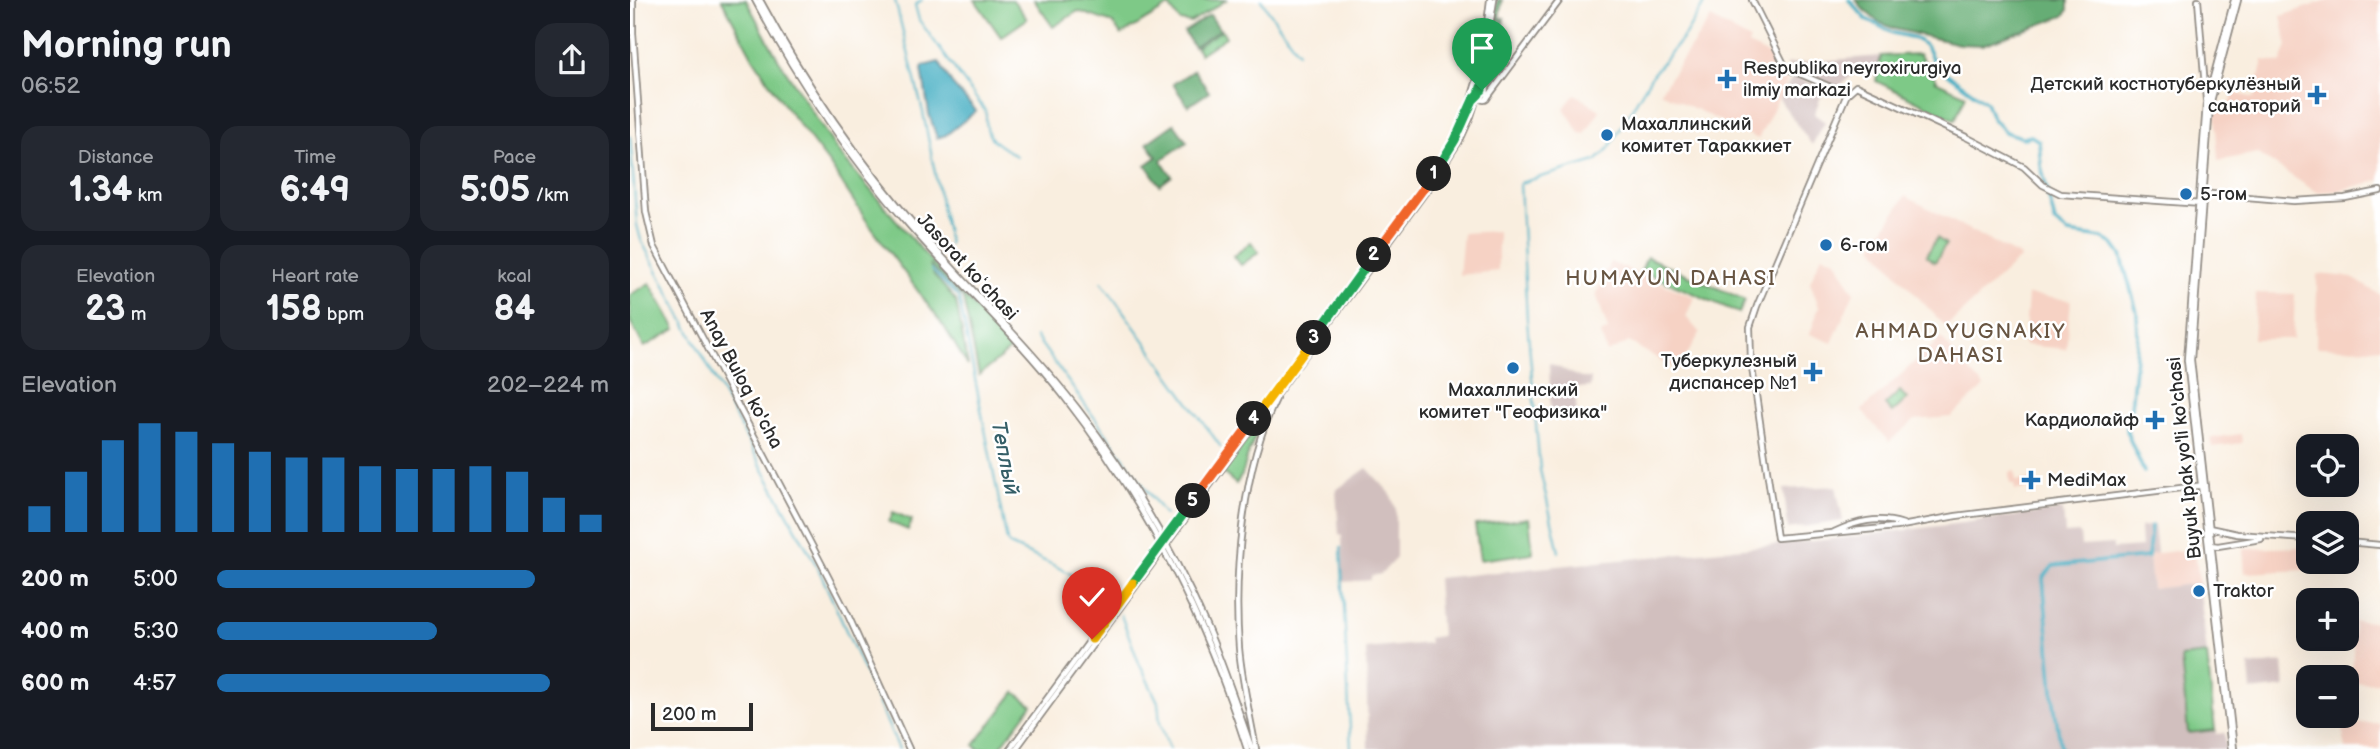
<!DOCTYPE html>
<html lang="en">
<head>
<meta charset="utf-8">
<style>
	:root { --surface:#171b24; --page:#242831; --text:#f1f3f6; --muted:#9ea1a6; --accent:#1f6fb2 }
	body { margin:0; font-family:"Balsamiq Sans",sans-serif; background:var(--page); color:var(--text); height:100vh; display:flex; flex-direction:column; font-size:26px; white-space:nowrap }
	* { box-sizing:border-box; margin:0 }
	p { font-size:23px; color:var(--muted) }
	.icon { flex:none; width:38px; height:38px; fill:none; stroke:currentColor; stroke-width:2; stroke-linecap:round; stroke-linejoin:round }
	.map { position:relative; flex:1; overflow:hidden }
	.drawer { display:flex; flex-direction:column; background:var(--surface); width:630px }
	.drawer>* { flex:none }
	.controls { position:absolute; left:1666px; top:434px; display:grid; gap:14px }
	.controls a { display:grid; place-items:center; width:63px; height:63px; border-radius:14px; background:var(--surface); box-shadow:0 7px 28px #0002; font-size:35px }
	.scale { position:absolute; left:21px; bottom:18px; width:102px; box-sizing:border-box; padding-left:7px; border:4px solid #2b2b2b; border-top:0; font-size:19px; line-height:24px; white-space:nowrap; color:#2b2b2b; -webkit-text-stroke:5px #fff; paint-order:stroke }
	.pin { position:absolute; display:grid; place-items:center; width:60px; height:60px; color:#fff; margin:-72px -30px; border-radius:50% 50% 50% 0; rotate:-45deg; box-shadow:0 0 7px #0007 }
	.pin .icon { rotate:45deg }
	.km { position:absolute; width:35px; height:35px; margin:-18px; border-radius:50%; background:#222; color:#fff; font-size:19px; line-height:35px; text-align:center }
	.round { display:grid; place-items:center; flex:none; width:74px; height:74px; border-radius:21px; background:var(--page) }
	.summary { display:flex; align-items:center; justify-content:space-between; height:119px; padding:0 21px }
	h1 { font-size:38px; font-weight:700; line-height:52px }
	.metrics { display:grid; grid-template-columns:repeat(3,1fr); gap:10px; height:119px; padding:7px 21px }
	.metrics div { display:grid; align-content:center; border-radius:18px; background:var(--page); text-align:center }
	.metrics b { font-size:35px; font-weight:700 }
	.metrics small { font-size:19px; font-weight:400 }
	.metrics p { font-size:19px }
	.chart { height:196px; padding:14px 21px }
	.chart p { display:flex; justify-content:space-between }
	.chart svg { width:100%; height:126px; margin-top:7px; stroke:var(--accent); stroke-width:6 }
	ul { padding:0 21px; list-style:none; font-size:23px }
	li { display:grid; grid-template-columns:112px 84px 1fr; align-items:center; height:52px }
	li i { height:18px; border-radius:9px; background:var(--accent) }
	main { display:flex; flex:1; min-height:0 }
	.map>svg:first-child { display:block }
	.built { fill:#f6d2c4 }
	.industrial { fill:#d1bfbe }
	.green { fill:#7ec987; stroke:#547a59; stroke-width:2 }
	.forest { fill:#66ad74; stroke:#486c50; stroke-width:2 }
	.water { fill:#44aec3; stroke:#386c77; stroke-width:2 }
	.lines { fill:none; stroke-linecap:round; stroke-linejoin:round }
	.stream { stroke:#44aec3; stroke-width:2 }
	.canal { stroke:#44aec3; stroke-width:3.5 }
	.secondary-casing { stroke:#928c85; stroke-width:8 }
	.secondary { stroke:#fff; stroke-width:4.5 }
	.split-1-casing { stroke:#fff; stroke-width:14 }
	.split-2-casing { stroke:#fff; stroke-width:14 }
	.split-3-casing { stroke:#fff; stroke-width:14 }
	.split-4-casing { stroke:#fff; stroke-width:14 }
	.split-5-casing { stroke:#fff; stroke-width:14 }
	.split-6-casing { stroke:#fff; stroke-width:14 }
	.split-7-casing { stroke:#fff; stroke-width:14 }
	.split-1 { stroke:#22a559; stroke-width:9 }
	.split-2 { stroke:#f0652b; stroke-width:9 }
	.split-3 { stroke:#22a559; stroke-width:9 }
	.split-4 { stroke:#f5b400; stroke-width:9 }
	.split-5 { stroke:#f0652b; stroke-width:9 }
	.split-6 { stroke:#22a559; stroke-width:9 }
	.split-7 { stroke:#f5b400; stroke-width:9 }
	.poi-dot { fill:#1f6fb2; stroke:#fff; stroke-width:2.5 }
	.labels { text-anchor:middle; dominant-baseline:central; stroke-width:5; stroke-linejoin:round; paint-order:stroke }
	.poi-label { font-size:19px; fill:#2b2b2b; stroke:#fff; text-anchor:start }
	.street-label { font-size:19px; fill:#2b2b2b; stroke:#fff }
	.neighbourhood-label { font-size:21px; letter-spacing:2px; fill:#685542; stroke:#fff }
	.water-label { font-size:21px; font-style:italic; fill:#355f68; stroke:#fff }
</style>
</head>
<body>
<main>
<section class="drawer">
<div class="summary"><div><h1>Morning run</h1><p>06:52</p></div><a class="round"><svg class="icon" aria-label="share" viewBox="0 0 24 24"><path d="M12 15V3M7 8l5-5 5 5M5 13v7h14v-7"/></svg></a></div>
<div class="metrics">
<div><p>Distance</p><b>1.34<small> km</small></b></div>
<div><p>Time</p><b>6:49</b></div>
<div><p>Pace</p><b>5:05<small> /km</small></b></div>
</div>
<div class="metrics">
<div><p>Elevation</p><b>23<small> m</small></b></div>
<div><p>Heart rate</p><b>158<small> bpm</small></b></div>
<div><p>kcal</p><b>84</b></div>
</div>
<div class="chart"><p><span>Elevation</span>202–224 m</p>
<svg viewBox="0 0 160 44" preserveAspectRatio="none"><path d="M5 44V35M15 44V23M25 44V12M35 44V6M45 44V9M55 44V13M65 44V16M75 44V18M85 44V18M95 44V21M105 44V22M115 44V22M125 44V21M135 44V23M145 44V32M155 44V38"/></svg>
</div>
<ul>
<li><b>200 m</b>5:00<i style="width:81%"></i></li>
<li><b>400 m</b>5:30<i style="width:56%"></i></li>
<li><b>600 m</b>4:57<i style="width:85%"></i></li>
</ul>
</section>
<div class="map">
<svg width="1750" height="749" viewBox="0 0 1750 749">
	<rect width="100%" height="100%" fill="#fff"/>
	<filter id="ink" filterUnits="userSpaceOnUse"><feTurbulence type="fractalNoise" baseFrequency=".0143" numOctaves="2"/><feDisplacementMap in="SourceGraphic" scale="14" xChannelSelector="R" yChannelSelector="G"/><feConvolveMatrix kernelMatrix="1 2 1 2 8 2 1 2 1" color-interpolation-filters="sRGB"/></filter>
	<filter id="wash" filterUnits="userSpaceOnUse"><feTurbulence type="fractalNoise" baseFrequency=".00686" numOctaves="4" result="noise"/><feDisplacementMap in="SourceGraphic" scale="28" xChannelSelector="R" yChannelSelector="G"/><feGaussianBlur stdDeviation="1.57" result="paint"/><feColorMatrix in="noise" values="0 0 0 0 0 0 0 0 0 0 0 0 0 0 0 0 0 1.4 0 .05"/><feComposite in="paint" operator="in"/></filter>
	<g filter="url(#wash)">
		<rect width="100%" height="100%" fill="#f9eedf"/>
		<path class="built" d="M1697,0H1750V180L1707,191L1686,192L1627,153L1588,161L1585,110L1596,113L1604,93L1624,98L1633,60L1651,63L1657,45L1651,16Z
			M1081,18L1120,40L1118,45L1141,56L1157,82L1128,139L1030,92Z
			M945,94L970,110L955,134L950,133L934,108Z
			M1275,196L1391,257L1316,327L1273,281L1243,246Z
			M868,231V271L829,275L833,233Z
			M1192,255L1206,260L1224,292L1202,343L1180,334L1189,307L1180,282Z
			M980,262L1064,297L1056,317L1070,333L1048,370L999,342L977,353L971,334L978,330L966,294Z
			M1687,274L1721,277L1750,295V347L1736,349L1686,347Z
			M1626,293L1665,294L1663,339H1623Z
			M1398,295L1441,300L1436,349L1394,345Z
			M1311,338L1354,387L1321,417L1285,420L1259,442L1232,411L1233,409Z
			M1611,434L1612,443L1582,447L1581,438Z
			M1385,471L1386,481L1406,479L1407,488L1385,490L1384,484H1380L1379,472Z
			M1674,547L1675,570L1615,573L1613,549Z
			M1565,549L1569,583L1522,589L1519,554Z
			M1724,621L1750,622V682L1722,683Z
			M1750,723V749H1716L1711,724Z"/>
		<path class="industrial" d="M1251,56L1247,76L1230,69L1208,87L1162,69L1155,64Z
			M1163,76L1194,89L1184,114L1195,122L1182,145L1149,99Z
			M919,363L951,378H961L960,387L945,388L947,418H921Z
			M737,468L760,493L766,509V558L751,574L741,576V580L713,582L712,536L709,535L706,490Z
			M1206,486L1213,521L1158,529L1154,489Z
			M1433,510L1435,534L1450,533L1451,546L1483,544V549L1511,547L1510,527L1524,525L1527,553L1519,555L1522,589L1569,583L1586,734L1595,733L1596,749H738L736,649L799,643L798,638L811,636L807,578L1214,538Z
			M1653,662L1655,687L1621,691L1619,666Z"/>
		<path class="green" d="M92,0H116L147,57L208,152L301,261L383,348L349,375L333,298L300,265L304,275L326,301L338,366L315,328L238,223L200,165L155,106L123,58Z
			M345,0H383L397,19L371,37Z
			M404,0H596L561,23L550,21L539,6L491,35L483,23L448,11L423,27Z
			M592,30L596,37L570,54L566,47Z
			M1289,54L1307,80L1305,81L1336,95L1325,120L1246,81L1251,56Z
			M1307,238L1316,244L1305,262L1296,256Z
			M621,242L629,252L611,265L604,256Z
			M1017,257L1115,300L1109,313L1011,271Z
			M20,283L46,329L14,347L0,321V295Z
			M1270,391L1277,399L1262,413L1255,405Z
			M636,412L619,451L612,475L606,484L593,473Z
			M263,512L282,520L278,530L259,522Z
			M899,518L903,553L850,560L845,525Z
			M1577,654L1585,730L1558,733L1551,657Z
			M385,692L402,705L369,749H349L344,745Z"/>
		<path class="forest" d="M867,0H872L869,19L874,18C872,36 871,78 858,88L855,85Z
			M1226,0H1438V10L1434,16L1352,45L1329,44L1265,29L1248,22L1233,9Z
			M580,15L590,30L564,47L554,32Z
			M564,70L579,92L558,106L543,84Z
			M544,124L557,142L531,160L542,176L530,185L516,165L527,157L517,143Z"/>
		<path class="water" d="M309,62L322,84L346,111L316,135L307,138L299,114L292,69L293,66Z"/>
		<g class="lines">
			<path class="stream" d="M265,0L293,112L319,244
				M292,0L285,5L289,20L356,112C355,141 364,141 386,156
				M631,0L668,52
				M0,136L7,225L11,240L136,475L189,570L269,749
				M301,269L329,298L377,541L380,545C419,564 451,574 482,605
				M472,282L591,447
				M406,337L535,515
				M711,548L721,749
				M929,552L910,470L897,320L890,183L966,161L979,148L1022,75L1055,35L1076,0
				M491,615L509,663L528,702L530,723L539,749"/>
			<path class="canal" d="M1219,0L1236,19L1263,33L1285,38L1296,46L1306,66L1356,102L1362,118L1375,132L1394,138L1401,136L1409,141L1411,166L1425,222L1438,233L1472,238L1483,244L1491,255L1507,312L1508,335L1501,408L1496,424L1498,435L1514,472
				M1431,749L1424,703L1413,578L1423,566L1518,557L1521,526"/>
		</g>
	</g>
	<g filter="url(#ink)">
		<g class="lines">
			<g class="secondary-casing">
				<path id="secondary" d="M3,0V33L16,212L24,246L188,557L217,613L279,749
					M125,0C168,80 220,158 280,226C330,283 386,335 433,395C517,503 575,618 617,749
					M130,0C175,84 229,162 292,234C343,293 399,346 447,408C499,475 542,547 576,625C594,666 607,707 622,749
					M1122,0L1156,68L1217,94
					M1568,0L1576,100
					M850 96a4 4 0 1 1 8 0a4 4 0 1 1-8 0Z
					M857,98L930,0
					M1570,193L1664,201L1715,198L1750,191
					M1572,204L1431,194L1413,185L1394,167L1336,137L1226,86L1217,94L1127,306L1120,327L1121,361L1147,538L1266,527L1326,516L1575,485
					M668,365L800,186L831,138L841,116L851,84L864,0
					M1579,528L1607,534L1678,539
					M1204,532C1227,521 1248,516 1273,524
					M1717,542L1750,545
					M1581,545L1588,546L1631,539
					M380,749L813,160C845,110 853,58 860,0
					M386,749L663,372
					M626,749C620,715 612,682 609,648C603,573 613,466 646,399
					M1601,749L1557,360L1576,104L1604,0
					M1604,749L1561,360L1580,105L1608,0"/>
			</g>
			<use href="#secondary" class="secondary"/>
		</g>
	</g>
	<g class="lines" filter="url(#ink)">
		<g class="split-1-casing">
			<path id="split-1" d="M804,174L825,140L843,100L849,94L851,87L852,90"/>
		</g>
		<g class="split-2-casing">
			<path id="split-2" d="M744,255L804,174"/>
		</g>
		<g class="split-3-casing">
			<path id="split-3" d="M684,338L744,255"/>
		</g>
		<g class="split-4-casing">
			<path id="split-4" d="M624,419L684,338"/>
		</g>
		<g class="split-5-casing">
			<path id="split-5" d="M563,501L624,419"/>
		</g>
		<g class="split-6-casing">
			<path id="split-6" d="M503,583L563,501"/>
		</g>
		<g class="split-7-casing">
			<path id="split-7" d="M462,639L503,583"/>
		</g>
		<use href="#split-1" class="split-1"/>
		<use href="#split-2" class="split-2"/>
		<use href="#split-3" class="split-3"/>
		<use href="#split-4" class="split-4"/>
		<use href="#split-5" class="split-5"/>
		<use href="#split-6" class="split-6"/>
		<use href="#split-7" class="split-7"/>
	</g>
	<g class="poi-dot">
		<path d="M1093.5 68.5h7v7h7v7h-7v7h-7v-7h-7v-7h7z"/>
		<path d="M1683.5 84.5h7v7h7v7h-7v7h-7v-7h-7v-7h7z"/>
		<circle cx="977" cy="135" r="7"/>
		<circle cx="1556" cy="194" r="7"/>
		<circle cx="1196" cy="245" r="7"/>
		<circle cx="883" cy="368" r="7"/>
		<path d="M1179.5 361.5h7v7h7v7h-7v7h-7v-7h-7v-7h7z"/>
		<path d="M1521.5 409.5h7v7h7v7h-7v7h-7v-7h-7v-7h7z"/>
		<path d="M1397.5 469.5h7v7h7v7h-7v7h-7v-7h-7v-7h7z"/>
		<circle cx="1569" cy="591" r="7"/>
	</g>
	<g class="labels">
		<g class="poi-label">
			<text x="1113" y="68">Respublika neyroxirurgiya<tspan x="1113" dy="22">ilmiy markazi</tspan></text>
			<text x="1671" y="84" text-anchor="end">Детский костнотуберкулёзный<tspan x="1671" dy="22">санаторий</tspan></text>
			<text x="991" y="124">Махаллинский<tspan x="991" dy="22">комитет Тараккиет</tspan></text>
			<text x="1570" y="194">5-гом</text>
			<text x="1210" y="245">6-гом</text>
			<text x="1167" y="361" text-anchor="end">Туберкулезный<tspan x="1167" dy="22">диспансер №1</tspan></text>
			<text x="883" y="390" text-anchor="middle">Махаллинский<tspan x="883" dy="22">комитет "Геофизика"</tspan></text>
			<text x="1509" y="420" text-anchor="end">Кардиолайф</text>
			<text x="1417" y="480">MediMax</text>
			<text x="1583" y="591">Traktor</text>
		</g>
		<g class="street-label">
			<text transform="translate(337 267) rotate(47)">Jasorat koʻchasi</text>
			<text transform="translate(111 379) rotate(62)">Anay Buloq ko'cha</text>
			<text transform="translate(1555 458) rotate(-96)">Buyuk Ipak yo'li ko'chasi</text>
		</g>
		<g class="neighbourhood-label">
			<text x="1041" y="278">HUMAYUN DAHASI</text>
			<text x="1331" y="331">AHMAD YUGNAKIY<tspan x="1331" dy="24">DAHASI</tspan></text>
		</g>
		<g class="water-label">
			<text transform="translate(375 458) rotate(79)">Теплый</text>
		</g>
	</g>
</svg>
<div class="controls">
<a><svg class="icon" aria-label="locate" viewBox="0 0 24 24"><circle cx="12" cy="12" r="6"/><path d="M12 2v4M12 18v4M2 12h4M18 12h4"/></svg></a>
<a><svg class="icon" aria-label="layers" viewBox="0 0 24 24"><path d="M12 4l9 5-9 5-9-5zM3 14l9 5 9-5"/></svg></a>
<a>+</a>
<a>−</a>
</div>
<div class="scale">200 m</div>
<div class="pin" style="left:852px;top:90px;background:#1e9e55"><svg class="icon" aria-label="arrive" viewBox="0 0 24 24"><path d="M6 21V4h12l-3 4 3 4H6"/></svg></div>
<div class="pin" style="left:462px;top:639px;background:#d93025"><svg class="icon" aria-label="check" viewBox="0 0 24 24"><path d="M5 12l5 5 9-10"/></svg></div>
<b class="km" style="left:804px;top:174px">1</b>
<b class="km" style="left:744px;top:255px">2</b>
<b class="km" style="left:684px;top:338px">3</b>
<b class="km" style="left:624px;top:419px">4</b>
<b class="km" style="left:563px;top:501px">5</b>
</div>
</main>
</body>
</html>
